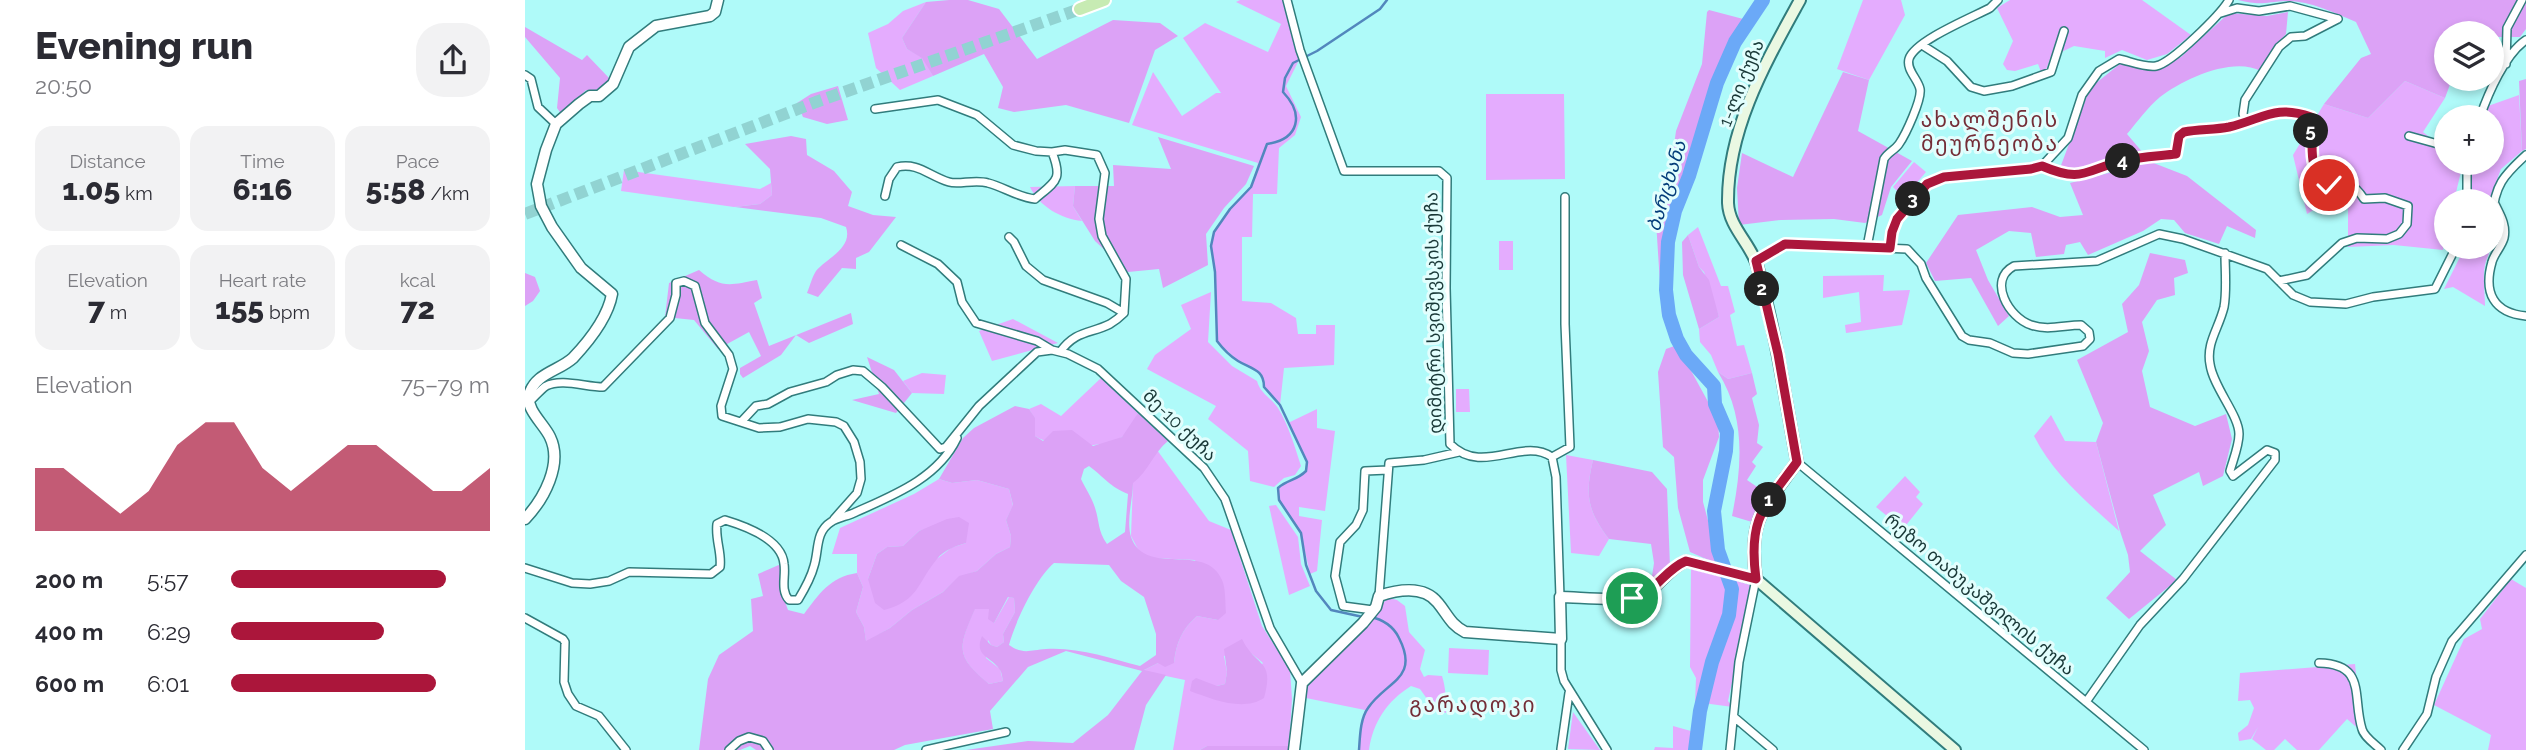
<!DOCTYPE html>
<html lang="en">
<head>
<meta charset="utf-8">
<style>
	:root { --surface:#fff; --page:#f2f2f3; --text:#2b2b33; --muted:#7c7c81; --accent:#ab163b }
	body { margin:0; font-family:Raleway,"Noto Sans Georgian",sans-serif; background:var(--page); color:var(--text); height:100vh; display:flex; flex-direction:column; font-size:26px; white-space:nowrap }
	* { box-sizing:border-box; margin:0 }
	p { font-size:23px; color:var(--muted) }
	.icon { flex:none; width:38px; height:38px; fill:none; stroke:currentColor; stroke-width:2; stroke-linecap:round; stroke-linejoin:round }
	.map { position:relative; flex:1; overflow:hidden }
	.details { display:flex; flex-direction:column; background:var(--surface); width:525px }
	.details>* { flex:none }
	.buttons { position:absolute; left:1909px; top:21px; display:grid; gap:14px }
	.buttons a { display:grid; place-items:center; width:70px; height:70px; border-radius:50%; background:var(--surface); box-shadow:0 4px 10px #0003; font-size:35px }
	.pin { position:absolute; display:grid; place-items:center; width:60px; height:60px; color:#fff; margin:-30px; border:4px solid #fff; border-radius:50%; box-shadow:0 2px 7px #0007 }
	.km { position:absolute; width:35px; height:35px; margin:-18px; border-radius:50%; background:#222; color:#fff; font-size:19px; line-height:35px; text-align:center }
	.round { display:grid; place-items:center; flex:none; width:74px; height:74px; border-radius:28px; background:var(--page) }
	.head { display:flex; align-items:center; justify-content:space-between; height:119px; padding:0 35px }
	h1 { font-size:38px; font-weight:800; line-height:52px }
	.stats { display:grid; grid-template-columns:repeat(3,1fr); gap:10px; height:119px; padding:7px 35px }
	.stats div { display:grid; align-content:center; border-radius:18px; background:var(--page); text-align:center }
	.stats b { font-size:30px; font-weight:800 }
	.stats small { font-size:19px; font-weight:400 }
	.stats p { font-size:19px }
	.chart { height:196px; padding:14px 35px }
	.chart p { display:flex; justify-content:space-between }
	.chart svg { width:100%; height:126px; margin-top:7px; fill:var(--accent); opacity:.7 }
	ul { padding:0 35px; list-style:none; font-size:23px }
	li { display:grid; grid-template-columns:112px 84px 1fr; align-items:center; height:52px }
	li i { height:18px; border-radius:9px; background:var(--accent) }
	main { display:flex; flex:1; min-height:0 }
	.map>svg:first-child { display:block }
	.green { fill:#e4acfe; fill-rule:evenodd }
	.forest { fill:#dca2f6; fill-rule:evenodd }
	.lines { fill:none; stroke-linecap:round; stroke-linejoin:round }
	.stream { stroke:#5287bd; stroke-width:2.5 }
	.river { stroke:#6ba9f7; stroke-width:14 }
	.trunk-tunnel { stroke:#91d3d2; stroke-width:12; stroke-dasharray:12 6; stroke-linecap:butt }
	.minor-casing { stroke:#317c7c; stroke-width:10 }
	.tertiary-casing { stroke:#317c7c; stroke-width:13 }
	.secondary-casing { stroke:#317c7c; stroke-width:14 }
	.trunk-casing { stroke:#fff; stroke-width:16 }
	.minor { stroke:#fff; stroke-width:7 }
	.tertiary { stroke:#fff; stroke-width:10 }
	.secondary { stroke:#eaf8e2; stroke-width:10 }
	.trunk { stroke:#c7ebb3; stroke-width:12 }
	.route-casing { stroke:#fff; stroke-width:14 }
	.route { stroke:#ab163b; stroke-width:9 }
	.labels { text-anchor:middle; dominant-baseline:central; stroke-width:6; stroke-linejoin:round; paint-order:stroke }
	.street-label { font-size:18px; fill:#193837; stroke:#e2fefd }
	.water-label { font-size:19px; font-style:italic; fill:#043d7a; stroke:#e2fefd }
	.quarter-label { font-size:21px; letter-spacing:2px; fill:#742d37; stroke:#e2fefd }
</style>
</head>
<body>
<main>
<section class="details">
<div class="head"><div><h1>Evening run</h1><p>20:50</p></div><a class="round"><svg class="icon" aria-label="share" viewBox="0 0 24 24"><path d="M12 15V3M7 8l5-5 5 5M5 13v7h14v-7"/></svg></a></div>
<div class="stats">
<div><p>Distance</p><b>1.05<small> km</small></b></div>
<div><p>Time</p><b>6:16</b></div>
<div><p>Pace</p><b>5:58<small> /km</small></b></div>
</div>
<div class="stats">
<div><p>Elevation</p><b>7<small> m</small></b></div>
<div><p>Heart rate</p><b>155<small> bpm</small></b></div>
<div><p>kcal</p><b>72</b></div>
</div>
<div class="chart"><p><span>Elevation</span>75–79 m</p>
<svg viewBox="0 0 160 44" preserveAspectRatio="none"><path d="M0 44V22L10 22L20 30L30 38L40 30L50 14L60 6L70 6L80 22L90 30L100 22L110 14L120 14L130 22L140 30L150 30L160 22V44z"/></svg>
</div>
<ul>
<li><b>200 m</b>5:57<i style="width:83%"></i></li>
<li><b>400 m</b>6:29<i style="width:59%"></i></li>
<li><b>600 m</b>6:01<i style="width:79%"></i></li>
</ul>
</section>
<div class="map">
<svg width="2001" height="750" viewBox="0 0 2001 750">
	<rect width="100%" height="100%" fill="#affaf9"/>
	<path class="green" d="M715,0H758L774,60L761,86L776,117L770,135L754,148L752,194H728L727,237H717V301L746,303L771,318L773,334H791V325H810L809,365L759,368L755,405L739,387V379L735,372L713,361L692,341L690,272L686,246L689,232L705,209L726,187L733,163L607,125L628,72L657,116L691,93H696L658,38L680,23L743,52L756,24L711,2Z
		M1338,0H1376L1380,15L1344,80L1312,69Z
		M1485,0H1617L1666,35L1642,54L1622,60L1597,50L1580,58V51L1549,46L1526,57L1518,77L1513,64L1490,71L1482,70L1478,64L1488,41L1472,8Z
		M401,2L377,38L382,49L397,57L408,76L375,90L351,68L343,33L363,24L378,11Z
		M1880,81L1920,98L1898,132L1921,150L1922,163H1938L1929,201H1922L1921,234L1918,250L1869,245L1823,247V189L1782,214L1768,155L1799,104L1843,118Z
		M961,94H1039L1040,179L961,180Z
		M1994,95L1997,151L1976,169L1964,201H1946L1947,163H1967V117H1960L1963,106Z
		M1389,162L1401,172L1379,198L1368,187Z
		M99,170L235,189L246,183L247,195L235,204L209,207L96,191Z
		M550,186L548,206L557,221C536,219 514,206 505,187Z
		M1974,220C1976,243 1970,238 1963,256C1956,270 1960,291 1960,306L1928,287L1919,289L1935,257L1951,252L1958,247H1967V239Z
		M1173,227L1196,286H1203L1210,312L1205,315L1212,346L1219,345L1227,373L1203,379L1193,372L1186,355L1175,342L1174,329L1194,317L1179,272L1174,267L1163,235Z
		M974,241H988V270H974Z
		M1359,275L1358,291L1385,290L1377,325L1321,333L1320,325L1336,322L1334,292L1298,298V276Z
		M686,292L683,342L707,366L732,381C735,393 746,398 753,408C763,424 770,447 776,466L770,475L759,478L749,487L725,481L723,451L683,419L691,406L622,369L630,355L666,329L656,305Z
		M488,319L533,343L467,361L454,331Z
		M397,373L421,375L419,394L387,393L378,381Z
		M576,378L613,413C609,421 605,432 597,437C577,449 529,449 510,436V419L504,409L516,404L536,416Z
		M931,389H944L945,412H931Z
		M792,409V428L810,431L800,511L774,507V516L797,520L792,571L785,574L776,533L754,500L753,488C763,479 771,481 781,471L782,462L763,423Z
		M1526,415L1540,441L1571,442L1594,531C1562,502 1529,475 1509,436Z
		M632,450L684,521L706,530L737,626L765,670L767,699L764,746H682L675,750H648L660,680L617,671L633,663H649C651,643 657,629 672,616L693,620L670,560L627,558L615,553L606,536L608,482ZM722,650L738,663L701,702L692,686L700,684L702,672L699,656Z
		M1041,455L1068,460C1060,495 1062,510 1084,539L1074,556L1046,553Z
		M1380,476L1395,492L1391,497L1398,504L1378,529L1351,507Z
		M414,479L427,483L452,480L484,489L488,506L481,520L486,536L485,547L471,554L452,571L434,577L418,592L387,610L365,628L341,642L339,627L331,612L338,587L332,573V554H307L315,528L389,494ZM406,527L441,543L426,548L413,558L343,579L352,554L362,547L378,546L394,531Z
		M751,505L773,537L776,564L785,586L764,595L744,506Z
		M1166,566L1228,586L1203,701L1208,707L1170,702L1171,678L1165,667Z
		M1986,579L2001,588V750H1963L1966,735L1909,705L1939,639L1957,629L1955,619Z
		M484,597L489,598L490,612L478,634L479,642L472,647L466,645L463,640L461,658L475,669L478,681L464,684C430,656 433,648 450,608L464,609L469,623Z
		M864,598L872,600L880,606L884,632L900,650L895,669L899,677L903,675L917,676C921,688 921,701 921,713L910,710L895,689L886,686C862,701 848,722 844,750H834L836,729L840,710L781,698L783,682L853,607Z
		M924,648L964,650L963,675L923,673Z
		M1830,664L1837,732L1822,719L1794,750H1772L1760,739L1749,750H1741L1727,739L1733,727L1726,739L1714,741L1713,733L1723,725L1729,708L1725,700L1713,701L1715,673Z
		M1048,712L1075,750L1043,749Z
		M1148,726L1173,733L1170,750H1129L1130,747L1148,748Z"/>
	<path class="forest" d="M424,0H443L474,9L512,59L588,20L635,23L653,36L630,50L604,123L541,105L489,112L473,108L478,87L459,54L408,76L397,58L382,49L377,38L401,2Z
		M1713,0H2001V29L1995,37H1967V33H1922V79H1927L1920,98L1880,81L1843,118L1799,104L1836,58L1846,54L1831,22C1810,13 1786,1 1762,1C1740,2 1736,6 1713,0Z
		M1184,10L1222,20L1209,37L1189,82L1138,241L1142,317L1137,315L1131,221L1142,196L1151,131L1177,64L1182,12Z
		M1763,12L1761,34L1749,47L1736,71C1708,56 1658,79 1635,97C1623,107 1612,122 1602,134L1619,154L1558,168H1535L1565,88L1596,63L1626,69L1656,57L1704,13L1742,16Z
		M0,27L57,60L62,55L85,79L73,92L61,90L37,115L32,108L35,78L0,37Z
		M1318,72L1344,80L1333,131L1387,161L1366,187L1357,215L1340,223L1309,219L1256,220L1214,225L1212,188L1217,153L1268,177Z
		M2001,79V149L1997,151L1994,81Z
		M313,86L323,120L302,124L278,117L272,103L286,94Z
		M266,136L281,139L282,155L309,171L327,192L323,206L348,215L371,217L344,252L331,258V269L317,268L293,297L282,293C285,286 287,277 291,271C302,258 328,248 321,227L296,218L210,207L235,204L247,195L245,169L220,144Z
		M633,137L729,166L721,184L699,208L681,234L683,265L638,288L634,269L603,272L570,241L548,206L550,186H589L588,165L646,169Z
		M1626,162L1662,176L1731,230L1730,238L1702,226L1694,244L1660,233L1649,220L1636,219L1618,231L1563,255L1555,242L1541,245L1539,254L1511,257L1506,233L1484,231L1451,250L1463,280L1484,316L1473,326L1446,278L1410,281L1401,263L1433,215L1507,207L1535,217L1558,215L1545,183Z
		M1163,235L1174,267L1184,280L1194,317L1174,329L1158,275L1157,242Z
		M1625,253L1660,260L1663,273L1649,278L1650,295L1632,300L1617,322L1624,351L1617,371L1625,407L1670,426L1701,414L1707,439L1698,476L1678,486L1674,472L1628,495L1641,525L1615,551L1652,580L1604,619L1581,598L1605,572L1603,555L1595,531L1571,442L1578,423L1552,360L1603,332L1597,304L1614,285Z
		M174,270C196,289 205,285 232,280L237,298L229,303L244,346L326,313L328,324L284,343L271,335L256,355L218,378L215,374V368L236,356L224,332L193,349L169,320L140,317L144,283Z
		M0,273L10,277L15,291L8,301L0,306Z
		M1152,345L1193,420L1194,437L1178,480V502L1195,565L1165,552L1153,508L1149,457L1138,447L1133,372L1141,349Z
		M342,357L369,370L387,393L371,413L327,400L354,394Z
		M1193,372L1203,379L1227,373L1232,394L1227,398L1234,425L1232,443L1238,447L1227,462L1231,466L1222,480L1244,495L1227,522L1207,516C1217,466 1221,417 1193,372Z
		M490,406L504,409L510,418V436L518,441L528,431L547,430L568,446L597,437L613,413L643,441C628,453 624,471 608,483C608,499 601,520 606,537C620,578 681,541 697,580C701,589 700,603 701,613L693,620L672,616C657,629 651,643 649,663L640,667L633,663L619,670L641,675L621,705L609,750H441L503,741L548,743L583,715L617,671L541,651L503,667L465,711L468,729L380,745L369,750H231L225,746L215,750H174L183,679L194,655L228,631L226,599L238,596L233,574L256,564L259,599L263,610L279,614C294,594 305,577 332,573L338,587L331,612L339,627L341,641L365,628L387,610L418,592L434,576L452,571L471,554L485,547L486,536L481,520L488,505L484,489L452,480L427,483L414,479L438,438L449,428ZM564,466C580,478 584,486 603,494L600,532L582,544C572,530 575,521 569,505C566,496 560,488 556,479L559,469ZM529,563L584,565L596,581L619,597L631,634V655L615,666C584,658 553,647 521,649C505,650 498,655 484,645C490,622 511,578 529,563ZM483,597L489,598L490,612L478,634L479,642L472,647L466,645L457,636C448,657 468,657 475,670C477,673 477,677 478,681L464,684C430,656 433,648 450,609H464L463,619L469,623Z
		M1068,460L1127,472L1142,489L1145,566L1126,583L1129,563L1126,544L1084,539C1062,510 1060,495 1068,460Z
		M434,517L444,523L441,543C431,546 419,550 412,559C392,583 394,601 359,610L350,603L343,579L352,554L362,547L378,546L394,531L422,519Z
		M717,639C731,668 750,658 739,698C718,712 687,699 665,691L667,681L671,678L692,686L700,684L702,672L699,649Z
		M682,746H764L763,750H675Z"/>
	<g class="lines">
		<path class="stream" d="M838,617L806,610L791,591L781,565L776,533L754,500L753,488C763,479 771,481 781,471L782,462L755,405L739,387C739,369 726,369 713,361C705,356 698,349 692,341L690,272L686,246L689,232L705,209L726,187L742,144C775,139 779,114 758,92L760,78L768,63L792,51L855,9L862,0
			M834,750C835,737 835,719 843,708C861,681 895,679 874,638C869,627 858,619 845,617"/>
		<path class="river" d="M1170,750L1175,711L1187,662L1204,615L1207,589L1193,550L1189,511L1201,451L1202,432L1190,404L1189,386L1161,355L1152,339L1144,315L1141,290L1143,242L1150,211L1164,176L1192,83L1210,42L1238,0"/>
		<path class="trunk-tunnel" d="M0,214L291,102L555,9"/>
		<g class="minor-casing">
			<path id="minor" d="M762,0L775,50L819,171H914L922,178L921,288L925,444C958,477 997,436 1027,457L1031,477L1035,597
				M1696,13L1712,8L1734,11L1765,6L1813,19
				M1397,45L1422,61L1446,87L1459,91L1487,86L1526,72L1539,31
				M1981,64L1982,28L1997,0
				M0,75L6,79L13,107L31,124
				M350,109L413,100L452,115L488,145L511,151L527,152
				M1955,117C1963,94 1980,54 2001,40
				M1721,122L1718,114L1720,100L1754,47L1766,37L1780,36L1813,19
				M1884,136L1913,144L1922,149
				M1942,163V201
				M1517,166C1557,183 1559,171 1596,161C1613,157 1633,156 1651,154L1654,136L1659,132C1674,129 1689,131 1704,127C1738,119 1749,104 1785,117C1792,140 1779,168 1804,185C1822,182 1829,183 1839,199L1860,198L1883,206L1882,224L1874,234L1862,239L1832,238L1817,243L1782,275L1754,281
				M360,196L364,179L372,167C393,162 404,176 424,182C434,185 450,179 463,183C479,187 492,197 510,199C531,181 538,180 527,152L540,150L572,155L580,173L574,219L577,236L601,279L599,313C595,317 590,321 585,324C565,334 551,330 535,352
				M1969,202C1974,213 1982,224 1979,238C1977,246 1969,254 1967,262C1958,293 1969,313 2001,316
				M1967,217C1970,185 1978,176 2001,155
				M484,237L489,242L501,266L518,280L582,303L599,313
				M376,245L413,264L432,282L437,302L451,323L512,341L527,350
				M1342,247L1359,159C1363,152 1370,150 1374,144C1381,134 1397,99 1395,89C1393,79 1381,70 1384,59C1389,41 1448,17 1465,8L1473,0
				M1365,248L1366,232L1372,219L1402,184L1419,177L1506,169L1517,166L1543,138L1557,95L1574,71L1594,59C1604,61 1621,68 1631,66C1647,63 1696,14 1704,0
				M1929,252L1948,247
				M1700,253C1700,270 1702,291 1699,307C1694,328 1681,343 1685,364C1688,387 1714,415 1714,434C1714,446 1708,460 1705,471L1708,476
				M1231,261L1260,244L1382,249L1396,264L1401,278L1437,336L1444,340L1465,343L1488,353L1503,354L1558,346L1565,339L1564,332L1556,325C1540,325 1522,331 1506,325C1484,318 1462,280 1489,266L1572,261L1634,234L1658,239L1742,269L1768,295L1785,302L1821,304L1848,297L1910,289L1931,247
				M4,402C9,398 15,390 21,386C36,378 61,387 78,387L145,318L151,295V283L159,281L170,286L180,323L204,355L208,369L196,406L197,416L234,428L255,427L283,419L311,422L319,426L329,442L335,462L336,479L332,493L309,519
				M217,421L231,406L243,404L265,392L301,382L312,375L328,370L338,371L357,387L415,449L421,447L454,406L512,352L527,350L543,354L573,369L679,468L700,499L745,628L777,683
				M1027,457L1045,447L1040,324V197
				M1272,462L1619,750
				M0,568L47,583L65,584L84,581L104,572L186,574L195,567C197,552 190,540 192,524L200,520C220,526 257,539 259,564C261,576 255,590 264,600H273C279,590 286,578 289,566C294,551 290,532 306,522C312,518 323,516 331,512C369,495 413,478 432,438
				M854,596L864,463L899,460L934,452
				M848,610L818,606L810,576L815,542L831,525L838,510L840,471L863,470
				M0,618L38,639L40,642L39,682L43,694L51,706L74,716L101,750
				M1036,639V670L1039,681L1082,750
				M1794,663C1842,664 1827,697 1837,729C1839,737 1850,744 1856,750
				M1561,702L1615,625L1658,579L1750,460V453L1742,450L1708,476
				M1209,717L1248,750
				M1036,749L1044,693
				M204,750L214,741L224,737L238,741L244,750
				M401,750L481,732
				M1205,750L1214,662L1231,579
				M1878,750L1902,714L1911,677L1927,641L2001,555"/>
		</g>
		<g class="tertiary-casing">
			<path id="tertiary" d="M0,519C19,499 38,464 25,437C19,424 1,410 4,395C10,373 34,371 48,358C64,341 83,317 87,294L56,268L27,227L16,206L12,184L21,150L31,124L54,104L65,96H74L88,84L104,47L131,26L185,16L190,12L193,0
				M769,750L777,683L838,623L851,607L854,596C872,590 899,585 913,603C923,615 925,624 940,632L1036,639L1035,597C1058,597 1105,604 1123,592C1137,583 1145,568 1161,561L1231,579"/>
		</g>
		<g class="secondary-casing">
			<path id="secondary" d="M1275,0C1241,62 1202,129 1203,203C1204,227 1225,243 1232,265C1250,329 1260,396 1272,462C1238,509 1223,518 1231,579L1430,750"/>
		</g>
		<g class="trunk-casing">
			<path id="trunk" d="M555,9L579,0"/>
		</g>
		<use href="#minor" class="minor"/>
		<use href="#tertiary" class="tertiary"/>
		<use href="#secondary" class="secondary"/>
		<use href="#trunk" class="trunk"/>
	</g>
	<g class="lines">
		<g class="route-casing">
			<path id="route" d="M1107,598C1131,593 1139,570 1161,561L1231,579C1223,519 1238,508 1272,462L1253,354L1231,261L1260,244L1365,248L1367,232L1372,219L1402,184L1419,177L1506,169L1517,166C1557,183 1559,171 1596,161C1613,157 1633,156 1651,154L1654,136L1659,132C1674,129 1689,130 1704,127C1738,119 1750,104 1786,117C1791,140 1778,167 1804,185"/>
		</g>
		<use href="#route" class="route"/>
	</g>
	<g class="labels">
		<g class="street-label">
			<text transform="translate(1216 83) rotate(-68)">1-ლი ქუჩა</text>
			<text transform="translate(908 313) rotate(-91)">დიმიტრი სვიშევსკის ქუჩა</text>
			<text transform="translate(655 425) rotate(44)">მე-10 ქუჩა</text>
			<text transform="translate(1455 594) rotate(40)">რეზო თაბუკაშვილის ქუჩა</text>
		</g>
		<g class="water-label">
			<text transform="translate(1141 186) rotate(-73)">ბარცხანა</text>
		</g>
		<g class="quarter-label">
			<text x="1465" y="119">ახალშენის<tspan x="1465" dy="24">მეურნეობა</tspan></text>
			<text x="948" y="704">გარადოკი</text>
		</g>
	</g>
</svg>
<div class="buttons">
<a><svg class="icon" aria-label="layers" viewBox="0 0 24 24"><path d="M12 4l9 5-9 5-9-5zM3 14l9 5 9-5"/></svg></a>
<a>+</a>
<a>−</a>
</div>
<div class="pin" style="left:1107px;top:598px;background:#1e9e55"><svg class="icon" aria-label="arrive" viewBox="0 0 24 24"><path d="M6 21V4h12l-3 4 3 4H6"/></svg></div>
<div class="pin" style="left:1804px;top:185px;background:#d93025"><svg class="icon" aria-label="check" viewBox="0 0 24 24"><path d="M5 12l5 5 9-10"/></svg></div>
<b class="km" style="left:1244px;top:500px">1</b>
<b class="km" style="left:1237px;top:289px">2</b>
<b class="km" style="left:1388px;top:199px">3</b>
<b class="km" style="left:1598px;top:161px">4</b>
<b class="km" style="left:1786px;top:131px">5</b>
</div>
</main>
</body>
</html>
